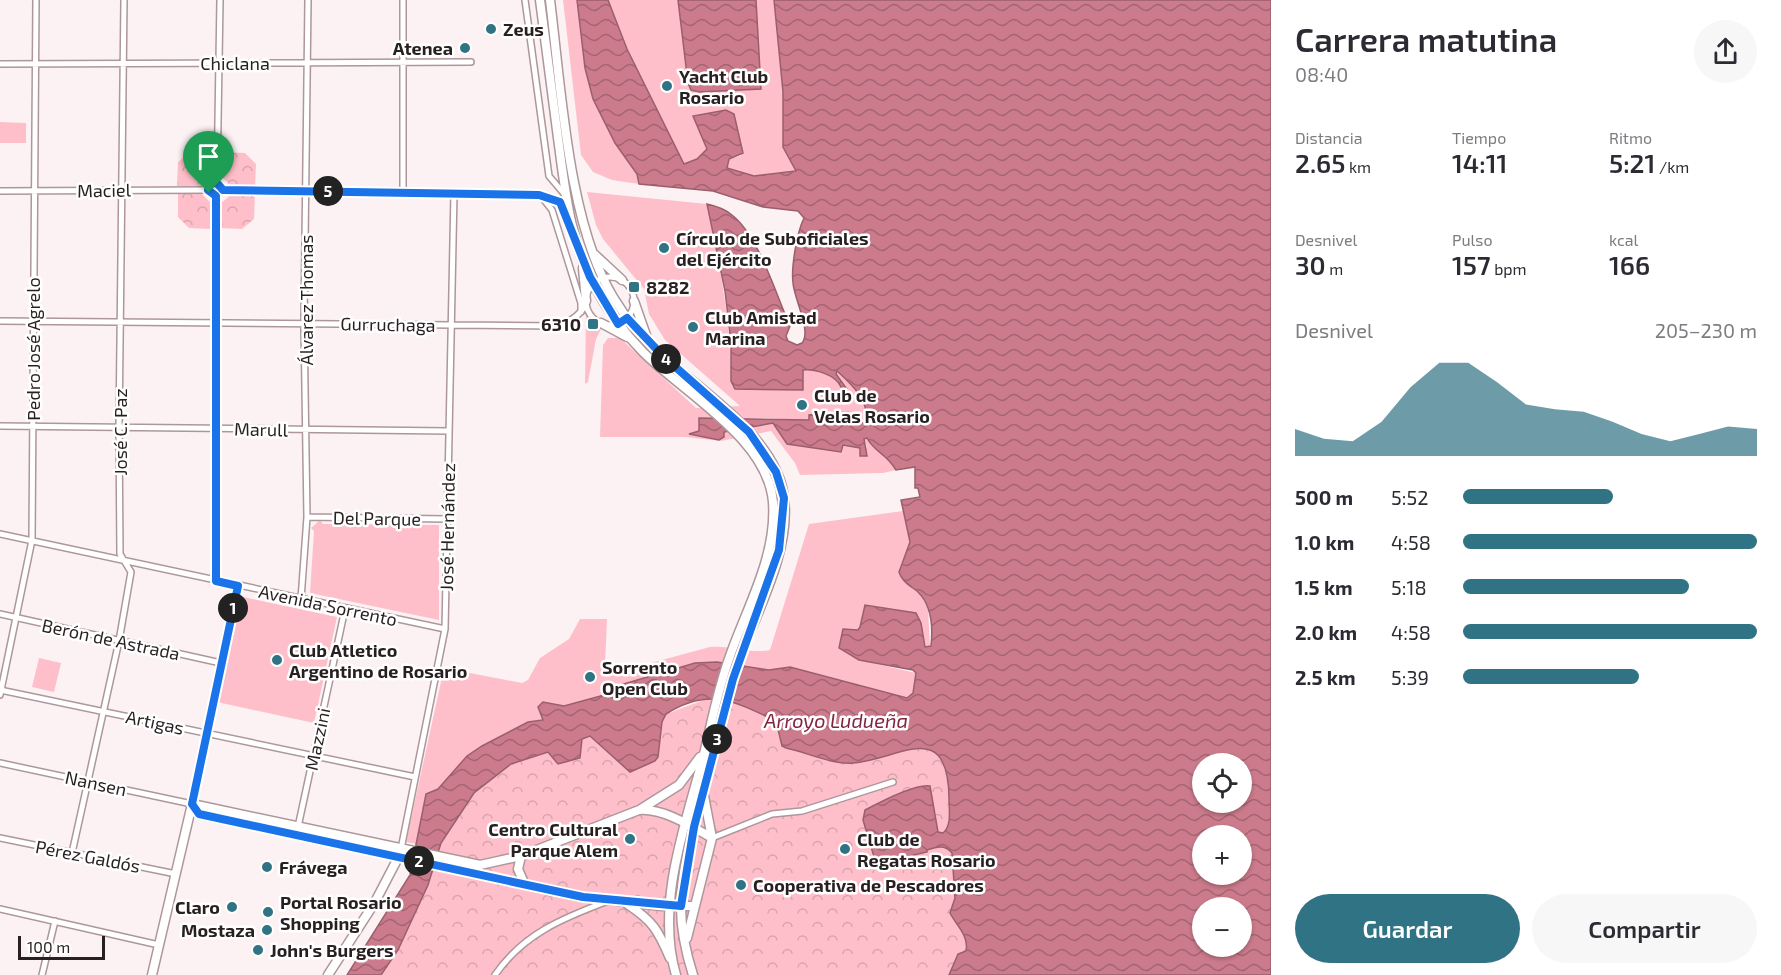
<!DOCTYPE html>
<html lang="es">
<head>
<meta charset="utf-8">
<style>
	:root { --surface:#fff; --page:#f7f7f7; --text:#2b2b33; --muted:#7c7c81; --accent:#307384 }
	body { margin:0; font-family:"Exo 2",sans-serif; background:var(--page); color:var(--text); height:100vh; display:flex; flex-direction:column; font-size:22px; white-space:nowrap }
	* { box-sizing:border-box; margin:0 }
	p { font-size:20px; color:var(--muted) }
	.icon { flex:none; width:33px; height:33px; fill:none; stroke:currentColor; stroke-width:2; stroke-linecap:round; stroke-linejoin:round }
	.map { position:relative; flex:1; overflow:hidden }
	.sheet { display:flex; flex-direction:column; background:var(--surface); width:510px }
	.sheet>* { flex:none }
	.fabs { position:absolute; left:1192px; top:753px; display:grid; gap:12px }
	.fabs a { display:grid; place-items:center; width:60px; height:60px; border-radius:50%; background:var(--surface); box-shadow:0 2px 4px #0004; font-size:30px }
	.scale { position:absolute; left:18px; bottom:15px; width:87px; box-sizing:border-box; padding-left:6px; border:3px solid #271f20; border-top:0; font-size:16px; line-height:21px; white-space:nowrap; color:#271f20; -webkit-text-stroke:4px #fff; paint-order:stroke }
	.pin { position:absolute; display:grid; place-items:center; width:51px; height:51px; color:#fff; margin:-62px -26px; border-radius:50% 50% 50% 0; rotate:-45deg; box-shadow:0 0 6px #0007 }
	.pin .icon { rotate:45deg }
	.km { position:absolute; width:30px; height:30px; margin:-15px; border-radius:50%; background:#222; color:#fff; font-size:16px; line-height:30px; text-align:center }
	.round { display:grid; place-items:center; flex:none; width:63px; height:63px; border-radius:32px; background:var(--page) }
	.head { display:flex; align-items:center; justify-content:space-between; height:102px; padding:0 24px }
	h1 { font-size:33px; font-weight:600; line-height:45px }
	.figures { display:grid; grid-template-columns:repeat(3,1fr); gap:9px; height:102px; padding:6px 24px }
	.figures div { display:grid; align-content:center }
	.figures b { font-size:26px; font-weight:600 }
	.figures small { font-size:16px; font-weight:400 }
	.figures p { font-size:16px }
	.chart { height:168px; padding:12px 24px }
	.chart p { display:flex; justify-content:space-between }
	.chart svg { width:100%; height:108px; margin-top:6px; fill:var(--accent); opacity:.7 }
	.action { display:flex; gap:12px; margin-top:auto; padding:12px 24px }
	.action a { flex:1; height:69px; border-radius:36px; background:var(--accent); color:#fff; font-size:24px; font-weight:600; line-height:69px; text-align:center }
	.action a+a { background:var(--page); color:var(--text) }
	ul { padding:0 24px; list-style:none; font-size:20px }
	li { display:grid; grid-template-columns:96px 72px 1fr; align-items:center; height:45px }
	li i { height:15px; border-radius:8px; background:var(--accent) }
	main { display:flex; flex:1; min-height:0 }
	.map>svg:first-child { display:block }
	.grass { fill:#febfca }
	.park { fill:url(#park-crowns) }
	.water { fill:url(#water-waves); stroke:#9a5f6c; stroke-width:1.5; fill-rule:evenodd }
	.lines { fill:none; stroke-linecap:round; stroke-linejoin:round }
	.street-casing { stroke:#ad979b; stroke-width:8 }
	.secondary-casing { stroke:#ad979b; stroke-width:11 }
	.street { stroke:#fff; stroke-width:5 }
	.secondary { stroke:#fff; stroke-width:8 }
	.route-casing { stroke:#fff; stroke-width:12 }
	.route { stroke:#1a73e8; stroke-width:8 }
	.poi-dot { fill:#307384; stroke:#fff; stroke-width:2 }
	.labels { text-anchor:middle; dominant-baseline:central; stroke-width:5; stroke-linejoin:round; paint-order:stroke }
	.poi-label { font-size:18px; font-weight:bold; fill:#271f20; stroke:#fff; text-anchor:start }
	.street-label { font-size:18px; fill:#271f20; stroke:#fff }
	.water-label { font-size:20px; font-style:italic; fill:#832340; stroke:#fff }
</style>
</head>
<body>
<main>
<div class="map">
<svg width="1271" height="975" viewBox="0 0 1271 975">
	<defs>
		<pattern id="park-crowns" width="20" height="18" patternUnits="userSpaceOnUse" patternTransform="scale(1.5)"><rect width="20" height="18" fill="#febfca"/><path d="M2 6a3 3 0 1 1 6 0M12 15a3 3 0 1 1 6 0" fill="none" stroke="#daa4ad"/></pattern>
		<pattern id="water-waves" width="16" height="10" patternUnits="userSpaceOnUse" patternTransform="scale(1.5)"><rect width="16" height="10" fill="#cb7b8c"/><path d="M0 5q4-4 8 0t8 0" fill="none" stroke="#a56472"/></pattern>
	</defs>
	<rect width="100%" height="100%" fill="#fcf2f3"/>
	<path class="grass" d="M563,0H577L585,68L593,99L615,143L637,174L639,184L612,180L593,172L581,155Z
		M608,0H678L688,83L757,29L756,0H774L783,92V146L797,171L754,176L727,168L729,159L741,156L726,110L693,116L707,149L697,159L684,164L627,49Z
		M0,122L26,123V143H0Z
		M587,192L707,204C719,263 731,320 731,381L803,390V369C819,369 834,377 845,388L836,374L837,371C850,383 872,402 865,423L855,424L768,418H699V431L723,432L758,424L773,423L841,452L842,445L867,447L864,439L867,438L889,457L896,470L883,473L800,475L795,463L771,431L721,441L685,437H600L603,345L608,338H620L696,408L740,406L665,340L649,314L644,289L603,239L596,225Z
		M586,313L602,327L596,339L588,382L585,384Z
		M903,511L910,542L900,567L903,580L919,593L928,609L930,646L925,647L921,623L865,605L859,630V660L916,673L913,693L907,698L790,668L769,670L717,662L695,663L621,685L619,691L564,706L543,702V720L527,722L482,746L467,756L438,789L426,794L416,844L406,842L444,668L522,683L528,680L540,658L569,639L580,619H607L605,665L621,671L710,647C731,645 750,654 770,650L809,524Z
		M320,520L323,524L439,525V620L310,593L314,531L311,528Z
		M243,597L337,617L314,723L217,702L239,600Z
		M39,658L61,663L54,692L32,687Z"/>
	<path class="park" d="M190,152H213L212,177L200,187L177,186L178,162Z
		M222,152L245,153L256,164L255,188H233L222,177Z
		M178,193H201L212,204V229L189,228L178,217Z
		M233,193L255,194L254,219L242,229L220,228V204Z
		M712,697L742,705L776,721L780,739L786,748C806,752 832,765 853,763C886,761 934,723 947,776C951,792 951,815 946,831L938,833L927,785L912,788L865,810L864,824L875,860L936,847L946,848L952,853L956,898L953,918L956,920L965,938L966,951L958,954L949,975H381L398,950L428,885L441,843L474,793L511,764L590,736L658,757L662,722L666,714Z"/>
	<path class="water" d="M577,0H608L627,49L684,164L697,159L707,149L693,116L726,110L734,114L743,153L729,159L727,168L754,176L796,171L783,147V92L774,0H1271V975H949L958,954L966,951C969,935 956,925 950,913L955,898L952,853C945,844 936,847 927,850V852L879,863L875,860L863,820L865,810C880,802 916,783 930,786L938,832L943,833C952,826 949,809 949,798C948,716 898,760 853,763C832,765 806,752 786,748L782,746L776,721C734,701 709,687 666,714L662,722L658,757L655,761L630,772L590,736L582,739L580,758L558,764L548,752L511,764L474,793L441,843L428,885L398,950L381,975H347L410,875L426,794L438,789L467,756L482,746L528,722L543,720L538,707L543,702L564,706L619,691L620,685L695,663L717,662L769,670L790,667L907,698L913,693L916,673L913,670L859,660L839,648L843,629L858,630L860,627L865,605L916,613L921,623L925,647L931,646C933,628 932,606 918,592C911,586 902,582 899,572L910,542L901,500L920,497L918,488H915V467L896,470C886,453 874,452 867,438L864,439L867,456H860V448L843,445L841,452L787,444L773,423L724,432V437L719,440L689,434L699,431V418L809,420V415L848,412L855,423H865C872,402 850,383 837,371L836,374L846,388L841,387C836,375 816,369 803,370V390L735,389L731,381V343L725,291L707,204C716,206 725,209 732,215C759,236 776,295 790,326L786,336L788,341L797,345L802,343C812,331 794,299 793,283C791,267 797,232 804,218L798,211L763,207L713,191L639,184L637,174L615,143L593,99L585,68ZM1203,764H1242V802H1203ZM1203,836H1242V874H1203ZM1203,908H1242V946H1203Z
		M678,0H756L761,89L699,92L691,90L688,83Z"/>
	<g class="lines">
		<g class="street-casing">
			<path id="street" d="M525,0L549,176L565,195
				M0,64L471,62
				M217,182L220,0
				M223,190L545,195L560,202L566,221L572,227
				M0,191L208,190
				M403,191V0
				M541,196L552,210L581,303V312
				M586 301a24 24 0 1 1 48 0a24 24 0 1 1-48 0Z
				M0,321L555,326C569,323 579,317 586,304
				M0,426L449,431
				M307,517L447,519
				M0,534L445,629
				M216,581V196
				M301,599L307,517L304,324L308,0
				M0,614L221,663
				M0,690L415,777
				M0,695L32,540L36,0
				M0,763L192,804L238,586
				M298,827L345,609
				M0,838L176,874
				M712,838L772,814L802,811L893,782
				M401,849L445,629L454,193
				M72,853L119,641L131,572L120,554L119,428L124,0
				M0,909L159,945
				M42,975L55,921
				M495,975C523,934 563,918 608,901"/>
		</g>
		<g class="secondary-casing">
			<path id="secondary" d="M540,0C546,46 552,92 558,138C565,188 569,238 593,283C606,308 623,332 643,352C684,393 768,439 773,502C777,556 747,607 730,656C718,688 712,721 704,754C686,823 655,904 676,975
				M550,0C561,87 568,223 613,297C626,319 645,341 665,358C705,394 778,440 784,498C790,548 762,601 744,647C727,692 717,739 705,786C695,825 681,866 681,907C681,930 686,953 693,975
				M594,254L622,280
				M583,268L586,301
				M634,301L647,338
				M601,323L627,337
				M192,804L480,865L521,856L639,810C663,808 691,826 712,838
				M192,804L199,814L583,897L662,906H695
				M641,809L679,785L700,757
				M521,856L518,869L524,883
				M627,904C653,921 658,930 670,958
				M687,938L712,838L704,796
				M152,975L192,804
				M328,975L375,902L399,856"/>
		</g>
		<use href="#street" class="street"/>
		<use href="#secondary" class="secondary"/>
	</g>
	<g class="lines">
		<g class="route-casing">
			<path id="route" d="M216,182L223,190L539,195L560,202L590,277L618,324L627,318L663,356L749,432L776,472L784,498L779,550L733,679L694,827L681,906L583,897L199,814L192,804L238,586L216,581V196L208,190L209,185Z"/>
		</g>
		<use href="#route" class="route"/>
	</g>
	<g class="poi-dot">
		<circle cx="491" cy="29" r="6"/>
		<circle cx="465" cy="48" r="6"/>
		<circle cx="667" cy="86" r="6"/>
		<circle cx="664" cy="248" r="6"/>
		<rect x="628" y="281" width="12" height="12" rx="3"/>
		<rect x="587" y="318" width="12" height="12" rx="3"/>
		<circle cx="693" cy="327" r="6"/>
		<circle cx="802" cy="405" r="6"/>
		<circle cx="277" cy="660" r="6"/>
		<circle cx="590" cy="677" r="6"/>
		<circle cx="630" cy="839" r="6"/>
		<circle cx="845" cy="849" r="6"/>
		<circle cx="267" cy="867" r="6"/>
		<circle cx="741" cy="885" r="6"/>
		<circle cx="232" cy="907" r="6"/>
		<circle cx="268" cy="912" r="6"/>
		<circle cx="267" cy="930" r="6"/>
		<circle cx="258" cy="950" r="6"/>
	</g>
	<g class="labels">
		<g class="poi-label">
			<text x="503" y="29">Zeus</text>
			<text x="453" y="48" text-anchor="end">Atenea</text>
			<text x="679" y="76">Yacht Club<tspan x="679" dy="21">Rosario</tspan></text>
			<text x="676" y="238">Círculo de Suboficiales<tspan x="676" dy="21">del Ejército</tspan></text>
			<text x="646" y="287">8282</text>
			<text x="705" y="317">Club Amistad<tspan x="705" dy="21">Marina</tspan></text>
			<text x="581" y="324" text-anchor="end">6310</text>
			<text x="814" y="395">Club de<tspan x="814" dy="21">Velas Rosario</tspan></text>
			<text x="289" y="650">Club Atletico<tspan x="289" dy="21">Argentino de Rosario</tspan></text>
			<text x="602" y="667">Sorrento<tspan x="602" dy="21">Open Club</tspan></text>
			<text x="618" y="829" text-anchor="end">Centro Cultural<tspan x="618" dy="21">Parque Alem</tspan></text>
			<text x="857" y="839">Club de<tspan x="857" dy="21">Regatas Rosario</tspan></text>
			<text x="279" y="867">Frávega</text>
			<text x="753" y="885">Cooperativa de Pescadores</text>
			<text x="280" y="902">Portal Rosario<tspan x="280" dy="21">Shopping</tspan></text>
			<text x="220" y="907" text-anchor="end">Claro</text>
			<text x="255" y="930" text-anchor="end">Mostaza</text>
			<text x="270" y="950">John's Burgers</text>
		</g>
		<g class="street-label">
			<text x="235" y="63">Chiclana</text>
			<text transform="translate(104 190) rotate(-1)">Maciel</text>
			<text transform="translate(306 300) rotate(-90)">Álvarez Thomas</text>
			<text transform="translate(388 324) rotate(1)">Gurruchaga</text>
			<text transform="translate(33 349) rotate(-90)">Pedro José Agrelo</text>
			<text transform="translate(261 429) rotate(1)">Marull</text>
			<text transform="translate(120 432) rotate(-90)">José C. Paz</text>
			<text transform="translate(377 518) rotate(1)">Del Parque</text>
			<text transform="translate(447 527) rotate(-89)">José Hernández</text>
			<text transform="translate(328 605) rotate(12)">Avenida Sorrento</text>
			<text transform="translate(111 639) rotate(12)">Berón de Astrada</text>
			<text transform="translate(155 722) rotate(12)">Artigas</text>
			<text transform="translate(317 739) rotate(-78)">Mazzini</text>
			<text transform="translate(96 783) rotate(12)">Nansen</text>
			<text transform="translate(88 856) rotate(11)">Pérez Galdós</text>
		</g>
		<g class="water-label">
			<text x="836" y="720">Arroyo Ludueña</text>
		</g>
	</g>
</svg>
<div class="fabs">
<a><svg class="icon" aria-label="locate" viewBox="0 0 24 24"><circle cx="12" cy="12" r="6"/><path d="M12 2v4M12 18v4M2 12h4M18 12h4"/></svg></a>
<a>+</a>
<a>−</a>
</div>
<div class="scale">100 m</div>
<div class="pin" style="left:209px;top:193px;background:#1e9e55"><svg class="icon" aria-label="arrive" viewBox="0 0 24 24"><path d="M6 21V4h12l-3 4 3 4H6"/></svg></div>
<b class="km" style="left:233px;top:608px">1</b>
<b class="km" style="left:419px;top:861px">2</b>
<b class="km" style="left:717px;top:739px">3</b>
<b class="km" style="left:666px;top:359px">4</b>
<b class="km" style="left:328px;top:191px">5</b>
</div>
<section class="sheet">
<div class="head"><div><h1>Carrera matutina</h1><p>08:40</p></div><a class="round"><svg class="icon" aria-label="share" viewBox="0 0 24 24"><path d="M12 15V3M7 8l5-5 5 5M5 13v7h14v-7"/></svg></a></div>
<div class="figures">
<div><p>Distancia</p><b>2.65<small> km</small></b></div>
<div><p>Tiempo</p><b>14:11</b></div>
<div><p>Ritmo</p><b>5:21<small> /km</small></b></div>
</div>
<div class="figures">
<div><p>Desnivel</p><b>30<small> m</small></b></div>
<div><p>Pulso</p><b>157<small> bpm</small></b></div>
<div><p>kcal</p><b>166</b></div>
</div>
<div class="chart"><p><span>Desnivel</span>205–230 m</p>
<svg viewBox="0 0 160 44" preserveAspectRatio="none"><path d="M0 44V33L10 37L20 38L30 30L40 16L50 6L60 6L70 14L80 23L90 25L100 26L110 30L120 35L130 38L140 35L150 32L160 33V44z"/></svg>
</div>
<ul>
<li><b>500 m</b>5:52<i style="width:51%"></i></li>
<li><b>1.0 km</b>4:58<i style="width:100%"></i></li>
<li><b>1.5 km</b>5:18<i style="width:77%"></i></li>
<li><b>2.0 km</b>4:58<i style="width:100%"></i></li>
<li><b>2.5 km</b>5:39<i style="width:60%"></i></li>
</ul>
<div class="action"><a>Guardar</a><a>Compartir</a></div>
</section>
</main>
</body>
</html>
